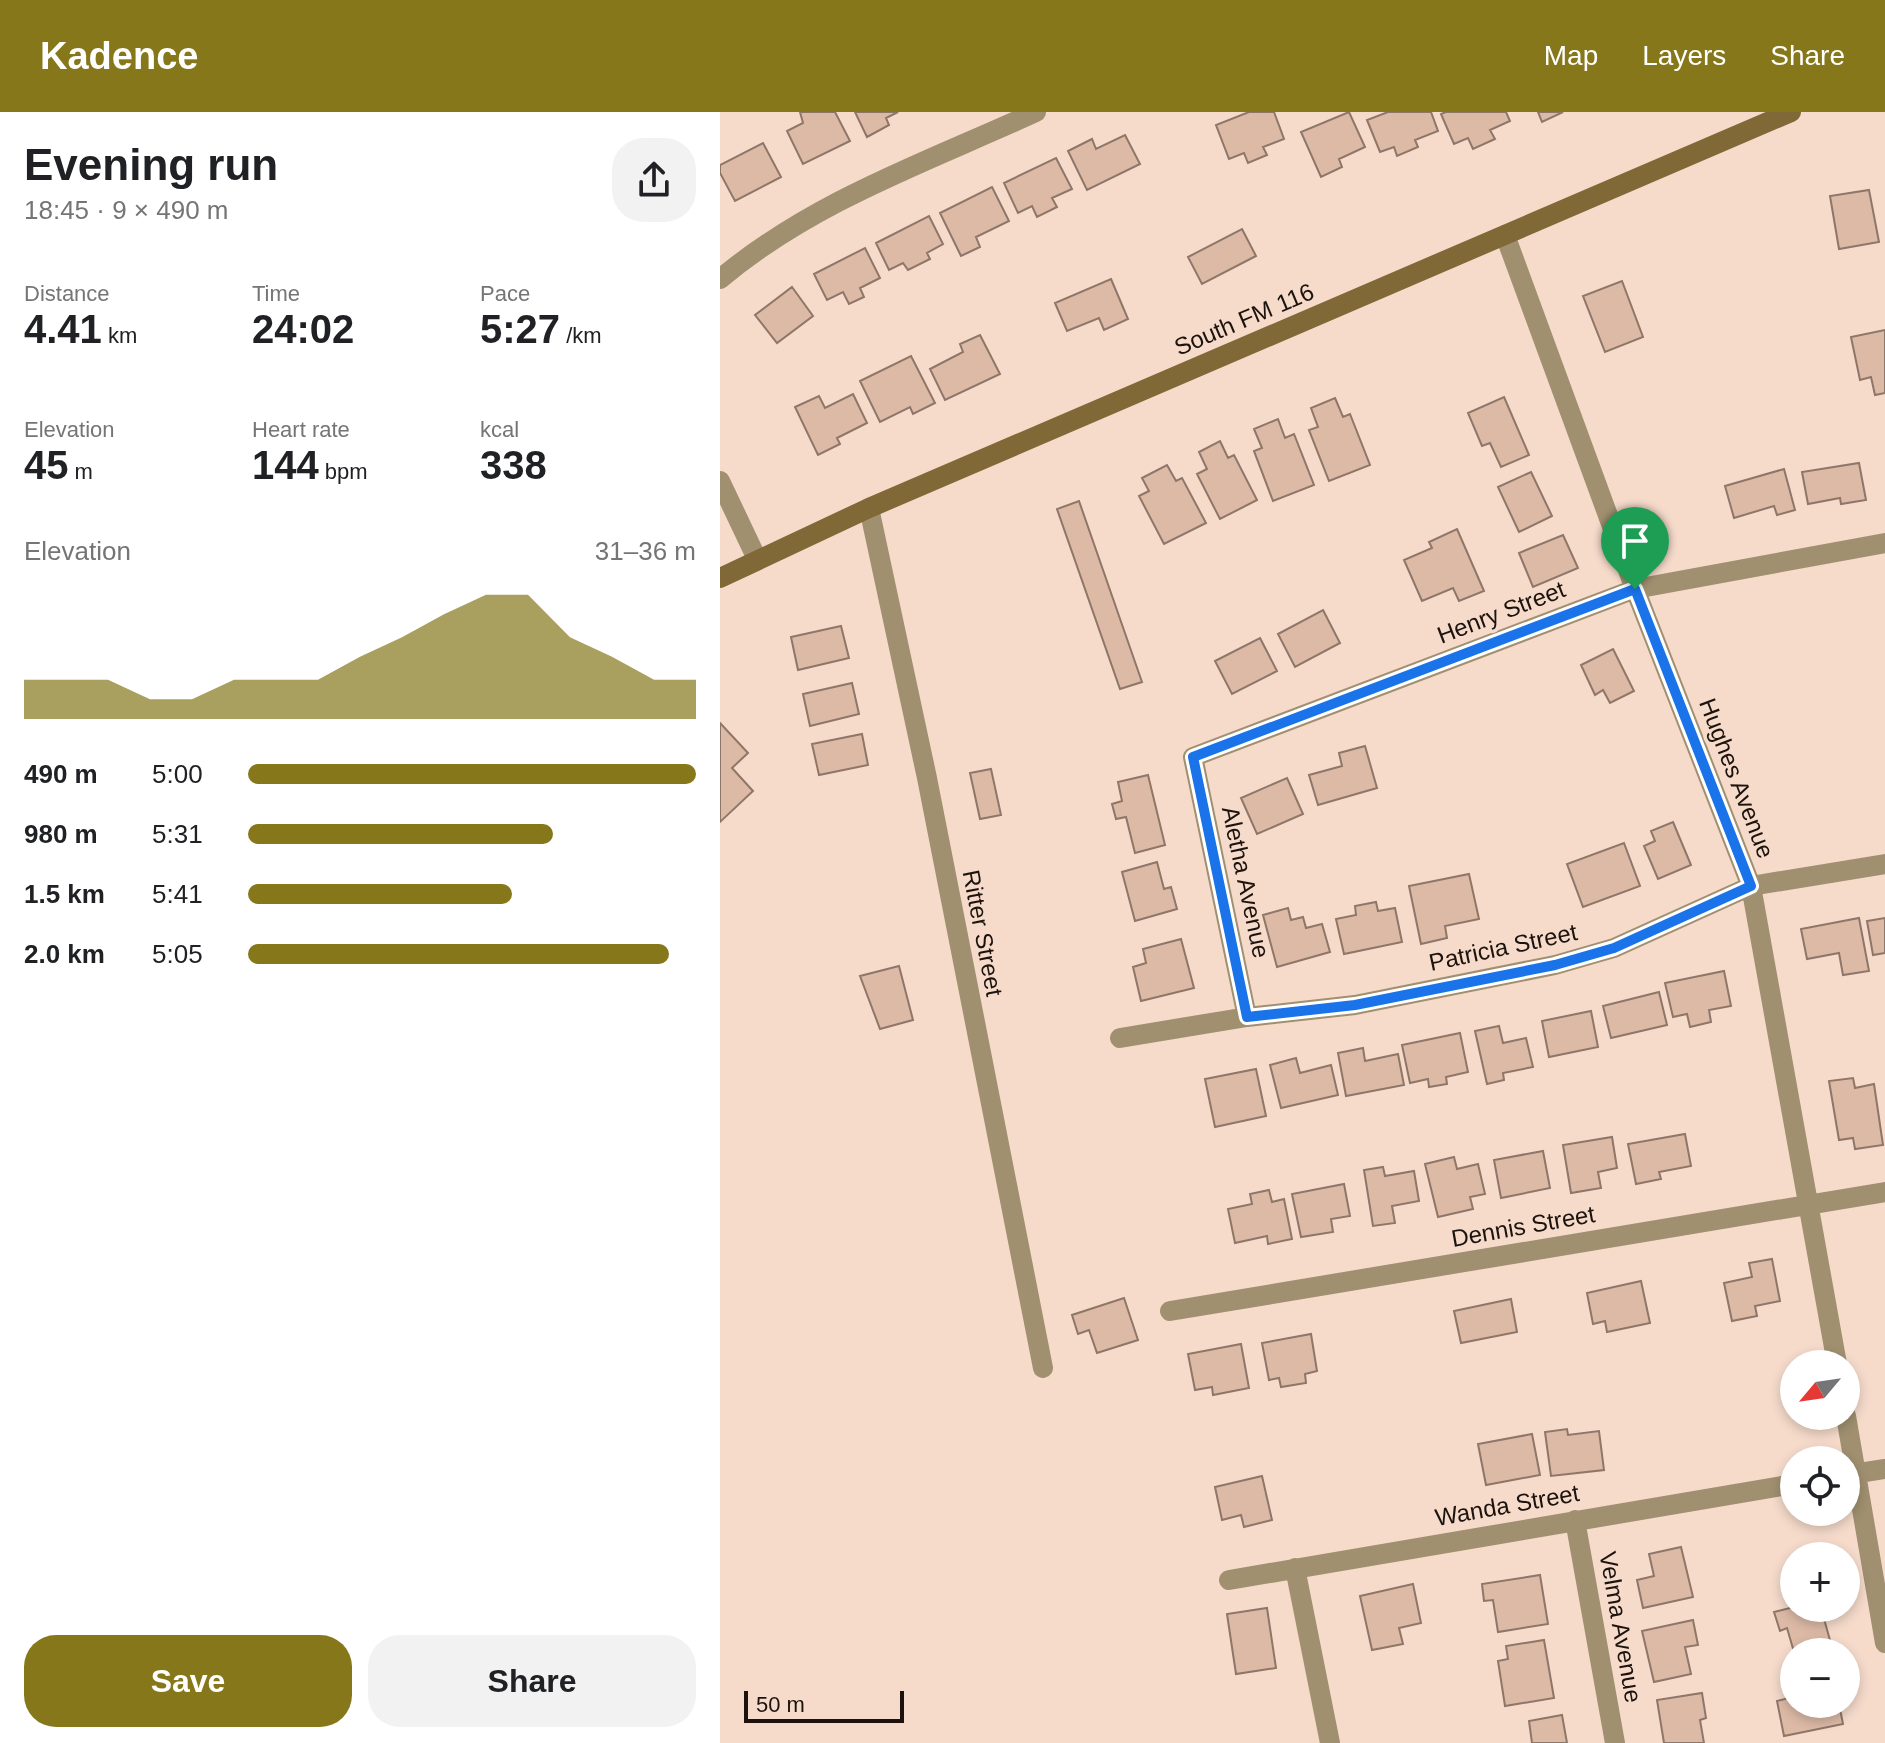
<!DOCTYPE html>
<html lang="en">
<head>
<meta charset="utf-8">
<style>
	:root { --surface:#fff; --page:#f2f2f2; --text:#202124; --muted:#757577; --accent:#86771b }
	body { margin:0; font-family:Helvetica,sans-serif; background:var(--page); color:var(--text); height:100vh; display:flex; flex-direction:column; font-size:30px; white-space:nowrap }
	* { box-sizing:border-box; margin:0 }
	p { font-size:26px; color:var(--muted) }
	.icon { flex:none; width:44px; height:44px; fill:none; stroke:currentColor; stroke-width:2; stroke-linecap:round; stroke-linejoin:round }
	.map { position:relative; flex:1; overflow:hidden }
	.panel { display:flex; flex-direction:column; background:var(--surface); width:720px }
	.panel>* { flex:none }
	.needle { width:52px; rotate:241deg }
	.fabs { position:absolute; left:1060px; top:1238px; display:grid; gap:16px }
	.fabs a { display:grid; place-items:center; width:80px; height:80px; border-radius:50%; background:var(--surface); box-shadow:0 4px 12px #0003; font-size:40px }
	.scale { position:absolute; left:24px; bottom:20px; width:160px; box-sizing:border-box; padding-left:8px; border:4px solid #1c130e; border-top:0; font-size:22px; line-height:28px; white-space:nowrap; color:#1c130e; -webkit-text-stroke:6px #f6dbcb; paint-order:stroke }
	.pin { position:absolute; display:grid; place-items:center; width:68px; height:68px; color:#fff; margin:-82px -34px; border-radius:50% 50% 50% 0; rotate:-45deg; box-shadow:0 0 8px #0007 }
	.pin .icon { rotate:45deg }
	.round { display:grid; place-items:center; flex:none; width:84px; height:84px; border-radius:32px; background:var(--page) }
	.headline { display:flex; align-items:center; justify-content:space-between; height:136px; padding:0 24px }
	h1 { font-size:44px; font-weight:600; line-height:60px }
	.figures { display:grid; grid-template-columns:repeat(3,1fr); gap:12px; height:136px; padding:8px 24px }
	.figures div { display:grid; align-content:center }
	.figures b { font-size:40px; font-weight:600 }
	.figures small { font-size:22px; font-weight:400 }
	.figures p { font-size:22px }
	.chart { height:224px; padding:16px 24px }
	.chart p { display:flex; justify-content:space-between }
	.chart svg { width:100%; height:144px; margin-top:8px; fill:var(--accent); opacity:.7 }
	.action { display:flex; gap:16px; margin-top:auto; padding:16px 24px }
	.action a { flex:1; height:92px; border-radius:32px; background:var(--accent); color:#fff; font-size:32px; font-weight:600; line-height:92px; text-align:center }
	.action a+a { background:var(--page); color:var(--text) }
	ul { padding:0 24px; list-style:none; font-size:26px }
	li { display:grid; grid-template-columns:128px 96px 1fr; align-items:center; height:60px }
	li i { height:20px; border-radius:10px; background:var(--accent) }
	header { display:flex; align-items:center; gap:48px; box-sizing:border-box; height:112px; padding:0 40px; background:var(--accent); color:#fff }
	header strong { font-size:38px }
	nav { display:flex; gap:44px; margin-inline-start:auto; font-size:28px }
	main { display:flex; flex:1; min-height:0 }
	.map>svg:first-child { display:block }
	.building { fill:#ddbaa6; stroke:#8e7669; stroke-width:2 }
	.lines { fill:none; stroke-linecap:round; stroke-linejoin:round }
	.street { stroke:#a09070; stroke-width:20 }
	.secondary { stroke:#806937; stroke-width:20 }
	.route-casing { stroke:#fff; stroke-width:16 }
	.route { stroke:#1a73e8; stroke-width:10 }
	.labels { text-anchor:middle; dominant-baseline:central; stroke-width:7; stroke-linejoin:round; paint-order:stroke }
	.street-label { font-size:24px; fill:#1c130e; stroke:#f6dbcb }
</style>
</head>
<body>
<header>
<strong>Kadence</strong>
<nav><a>Map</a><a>Layers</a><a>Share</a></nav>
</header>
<main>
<section class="panel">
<div class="headline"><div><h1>Evening run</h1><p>18:45 · 9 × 490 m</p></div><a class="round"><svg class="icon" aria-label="share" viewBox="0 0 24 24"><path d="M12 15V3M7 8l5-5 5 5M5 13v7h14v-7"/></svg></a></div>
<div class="figures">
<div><p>Distance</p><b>4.41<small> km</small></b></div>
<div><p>Time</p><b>24:02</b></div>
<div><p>Pace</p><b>5:27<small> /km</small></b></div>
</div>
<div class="figures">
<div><p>Elevation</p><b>45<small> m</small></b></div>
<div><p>Heart rate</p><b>144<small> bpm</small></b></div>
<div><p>kcal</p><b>338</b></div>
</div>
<div class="chart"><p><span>Elevation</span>31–36 m</p>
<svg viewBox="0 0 160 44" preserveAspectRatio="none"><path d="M0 44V32L10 32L20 32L30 38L40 38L50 32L60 32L70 32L80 25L90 19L100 12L110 6L120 6L130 19L140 25L150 32L160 32V44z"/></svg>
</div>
<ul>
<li><b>490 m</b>5:00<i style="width:100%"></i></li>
<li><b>980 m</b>5:31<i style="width:68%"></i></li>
<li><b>1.5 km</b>5:41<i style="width:59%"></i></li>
<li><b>2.0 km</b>5:05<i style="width:94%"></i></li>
</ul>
<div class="action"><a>Save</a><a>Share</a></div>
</section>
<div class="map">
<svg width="1165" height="1631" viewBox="0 0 1165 1631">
	<rect width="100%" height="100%" fill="#f6dbcb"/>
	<path class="building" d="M115,0L130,29L83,52L67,19L83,11L80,0Z
		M135,0H178L166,6L169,13L147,25Z
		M529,0H554L564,27L543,35L547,43L528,51L524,41L509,47L496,13Z
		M629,0L645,35L619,47L622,55L601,65L581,20Z
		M668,0H711L718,19L695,28L698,35L677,44L674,35L660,40L647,8Z
		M726,0H786L790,9L770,18L775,27L753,37L748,26L734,32L721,2Z
		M818,0H843L822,10Z
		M405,23L420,52L367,78L348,39L372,27L376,37Z
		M43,31L61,65L15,89L0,61V53Z
		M336,46L352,77L332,86L337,95L317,105L312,94L298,101L284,71Z
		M272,75L289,109L256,125L260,135L241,144L220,101Z
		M1149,78L1159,130L1119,137L1110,84Z
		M209,104L223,132L207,141L210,147L188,158L183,151L169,158L156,131Z
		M522,117L536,144L482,172L468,145Z
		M145,136L160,166L140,176L144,185L129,192L123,180L107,188L94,162Z
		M391,167L408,207L384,218L379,206L347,219L335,191Z
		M902,169L923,225L885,240L863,184Z
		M72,175L93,204L57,231L35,203Z
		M1165,218V281L1155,283L1151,265L1140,268L1131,225Z
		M260,223L280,262L225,288L210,257L243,240L240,232Z
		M191,244L215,291L193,302L190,295L160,310L140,269Z
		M133,282L147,311L117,326L120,332L98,343L75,295L99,284L105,296Z
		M784,285L809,343L781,355L770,331L762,334L748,301Z
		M615,286L623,305L630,302L650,353L609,369L589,318L598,315L591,296Z
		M558,307L565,326L574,322L594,373L553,389L534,339L542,336L534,317Z
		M500,329L508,346L514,343L537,388L500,407L477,362L487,357L479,340Z
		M1139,351L1146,388L1121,392L1120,386L1088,392L1082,360Z
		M447,353L456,369L462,366L486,411L444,432L419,384L429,379L422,366Z
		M1064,357L1075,398L1057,403L1054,394L1014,406L1005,374Z
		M811,360L832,404L799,420L778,375Z
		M359,389L422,570L400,577L337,397Z
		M737,417L764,479L739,489L733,476L702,489L684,448L712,436L709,430Z
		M843,423L858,456L813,475L799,441Z
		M603,498L620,531L575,555L558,522Z
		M121,514L129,546L78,558L71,525Z
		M540,526L557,559L512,582L495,549Z
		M893,537L914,579L890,591L883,578L875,583L861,553Z
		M132,571L139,602L90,614L83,582Z
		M0,611L28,641L12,656L33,679L0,710Z
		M142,622L148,653L99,663L92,632Z
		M645,634L657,676L598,693L589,663L622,654L619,641Z
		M271,657L281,703L260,707L250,661Z
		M428,663L445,733L415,741L406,705L396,707L392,692L402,689L398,670Z
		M567,666L583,702L537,722L521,686Z
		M953,710L971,753L938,767L924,734L935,729L931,719Z
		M904,731L920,774L863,795L847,752Z
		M437,750L444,777L451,775L457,797L415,809L402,760Z
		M749,762L759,807L725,814L727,826L701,832L689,774Z
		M656,790L658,799L675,796L682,830L624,842L616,807L636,803L635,794Z
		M568,796L571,808L583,805L586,816L602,812L610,840L557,855L543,803Z
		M1139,806L1149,859L1123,863L1119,841L1087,847L1081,817Z
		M1165,806V841L1153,843L1147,809Z
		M461,827L474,876L421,889L413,855L426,851L423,837Z
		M179,854L193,908L160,917L140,864Z
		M1004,859L1011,894L989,898L991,910L970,915L967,902L953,905L945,871Z
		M939,880L947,913L891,926L883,894Z
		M871,899L878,935L829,945L822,909Z
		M779,914L783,931L806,926L813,955L783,961L784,968L767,972L755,919Z
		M740,921L748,960L726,965L727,972L709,975L708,967L690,971L682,933Z
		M643,936L645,949L678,942L684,973L626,984L618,941Z
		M576,946L580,961L611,953L618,983L561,996L550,953Z
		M536,957L546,1004L495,1015L485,967Z
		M1133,966L1135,976L1154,972L1163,1033L1135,1037L1133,1026L1119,1028L1109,969Z
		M965,1022L971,1054L939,1060L941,1067L916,1072L908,1032Z
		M892,1025L897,1056L878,1060L881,1076L851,1081L843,1033Z
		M823,1039L830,1076L781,1086L774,1048Z
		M734,1045L737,1057L758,1052L765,1082L750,1085L753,1097L718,1105L705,1052Z
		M663,1055L665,1064L694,1059L699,1089L672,1094L675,1111L653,1114L644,1058Z
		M624,1072L630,1104L611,1107L613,1120L581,1125L572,1082Z
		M549,1078L552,1090L564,1087L572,1127L548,1132L547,1124L515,1131L508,1097L532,1092L530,1082Z
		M1052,1147L1060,1189L1035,1194L1037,1204L1012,1209L1004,1171L1032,1165L1029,1151Z
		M921,1169L930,1211L887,1220L885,1209L873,1212L867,1181Z
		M404,1186L418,1228L377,1241L369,1218L358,1222L352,1203Z
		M791,1187L797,1220L741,1231L734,1199Z
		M591,1222L597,1259L585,1262L586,1271L561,1275L559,1266L549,1268L542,1231Z
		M521,1232L529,1276L493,1283L492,1275L475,1278L468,1242Z
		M847,1317L848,1323L879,1319L884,1358L831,1364L825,1320Z
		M812,1322L820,1363L766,1373L758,1332Z
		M542,1364L552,1408L524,1415L521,1403L502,1408L495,1375Z
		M961,1435L973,1485L923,1496L917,1468L934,1464L929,1442Z
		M820,1463L828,1512L778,1520L773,1488L764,1489L762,1472Z
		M693,1472L701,1511L679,1516L683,1532L652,1538L640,1484Z
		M1074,1495L1101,1496L1113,1539L1074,1540L1067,1516L1060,1519L1054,1500Z
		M547,1496L556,1556L516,1562L507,1502Z
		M973,1508L978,1533L965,1535L971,1562L934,1570L922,1519Z
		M824,1528L834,1586L785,1594L778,1549L788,1547L786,1534Z
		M1074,1569V1592H1119L1123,1612L1064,1624L1057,1589L1069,1586L1066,1571Z
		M982,1581L986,1606L980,1608L984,1631H944L937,1588Z
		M842,1603L847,1631H812L809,1609Z"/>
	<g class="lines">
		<path class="street" d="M785,123L915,477L1031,774L1117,1252
			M0,167C93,89 207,50 316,0
			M0,369L37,447
			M149,396L207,666L323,1256
			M527,905L473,645L915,477L1165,431
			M400,926L527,905L635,893L835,853L894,836L1031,774L1165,752
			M450,1199L1165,1080
			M1126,1304L1165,1531
			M1126,1363L1165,1357
			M855,1408L895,1631
			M575,1456L610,1631
			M509,1468L1074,1372"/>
		<path class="secondary" d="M0,466L149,396L1071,0"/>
	</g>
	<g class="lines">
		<g class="route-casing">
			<path id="route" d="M915,477L1031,774L894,836L835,853L635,893L527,905L473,645Z"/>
		</g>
		<use href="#route" class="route"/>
	</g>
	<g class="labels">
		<g class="street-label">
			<text transform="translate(524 207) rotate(-23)">South FM 116</text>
			<text transform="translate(781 500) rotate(-21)">Henry Street</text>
			<text transform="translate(1017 666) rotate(69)">Hughes Avenue</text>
			<text transform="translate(526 770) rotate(78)">Aletha Avenue</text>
			<text transform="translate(263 821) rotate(79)">Ritter Street</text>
			<text transform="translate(783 835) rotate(-12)">Patricia Street</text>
			<text transform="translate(803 1114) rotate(-10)">Dennis Street</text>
			<text transform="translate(787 1393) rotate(-10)">Wanda Street</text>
			<text transform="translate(901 1515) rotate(80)">Velma Avenue</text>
		</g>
	</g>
</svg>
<div class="fabs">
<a><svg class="needle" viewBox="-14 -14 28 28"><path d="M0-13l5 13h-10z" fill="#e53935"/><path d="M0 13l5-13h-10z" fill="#757577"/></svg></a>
<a><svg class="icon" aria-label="locate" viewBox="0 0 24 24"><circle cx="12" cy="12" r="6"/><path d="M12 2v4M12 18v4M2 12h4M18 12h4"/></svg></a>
<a>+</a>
<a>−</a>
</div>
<div class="scale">50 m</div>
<div class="pin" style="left:915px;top:477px;background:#1e9e55"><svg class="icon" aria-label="arrive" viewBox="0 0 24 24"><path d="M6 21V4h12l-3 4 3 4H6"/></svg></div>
</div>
</main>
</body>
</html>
